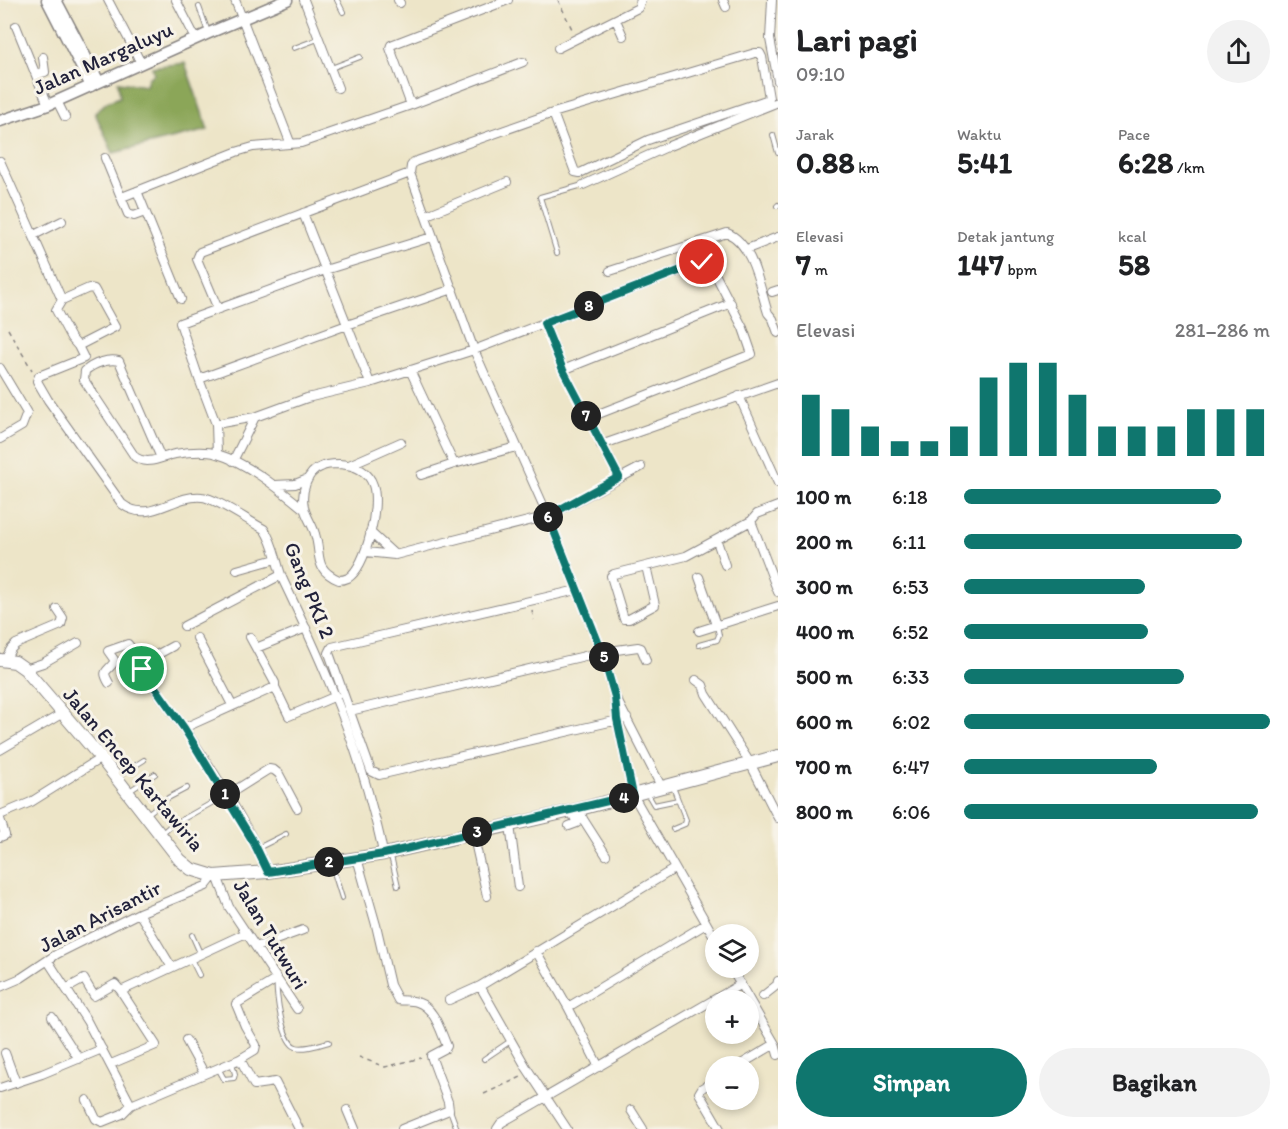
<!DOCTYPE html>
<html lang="id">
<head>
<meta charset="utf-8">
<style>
	:root { --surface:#fff; --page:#f2f2f2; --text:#202124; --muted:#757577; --accent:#0f766e }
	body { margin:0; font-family:Itim,sans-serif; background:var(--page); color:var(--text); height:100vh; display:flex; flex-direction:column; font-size:22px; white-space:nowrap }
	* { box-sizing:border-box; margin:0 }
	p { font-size:20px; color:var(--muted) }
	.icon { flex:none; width:33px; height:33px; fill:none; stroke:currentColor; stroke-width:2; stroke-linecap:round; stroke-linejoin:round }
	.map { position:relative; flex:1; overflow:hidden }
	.panel { display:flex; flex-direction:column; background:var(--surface); width:510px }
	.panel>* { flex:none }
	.buttons { position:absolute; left:705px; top:924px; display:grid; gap:12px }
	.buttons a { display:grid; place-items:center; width:54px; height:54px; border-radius:50%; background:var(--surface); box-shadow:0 3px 9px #0003; font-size:30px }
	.pin { position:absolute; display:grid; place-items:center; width:51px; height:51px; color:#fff; margin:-26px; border:3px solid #fff; border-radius:50%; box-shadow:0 2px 6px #0007 }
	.km { position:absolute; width:30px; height:30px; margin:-15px; border-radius:50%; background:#222; color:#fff; font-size:16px; line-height:30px; text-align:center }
	.round { display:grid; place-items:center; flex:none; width:63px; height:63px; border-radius:32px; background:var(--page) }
	.head { display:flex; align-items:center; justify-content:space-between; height:102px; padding:0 18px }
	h1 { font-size:33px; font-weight:700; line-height:45px }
	.figures { display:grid; grid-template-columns:repeat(3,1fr); gap:9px; height:102px; padding:6px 18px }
	.figures div { display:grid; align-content:center }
	.figures b { font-size:30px; font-weight:700 }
	.figures small { font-size:16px; font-weight:400 }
	.figures p { font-size:16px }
	.chart { height:168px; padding:12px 18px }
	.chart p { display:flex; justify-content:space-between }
	.chart svg { width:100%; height:108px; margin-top:6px; stroke:var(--accent); stroke-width:6 }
	.button { display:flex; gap:12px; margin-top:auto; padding:12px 18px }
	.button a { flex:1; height:69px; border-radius:36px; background:var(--accent); color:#fff; font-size:24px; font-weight:700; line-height:69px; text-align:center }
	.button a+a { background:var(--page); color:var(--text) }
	ul { padding:0 18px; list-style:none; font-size:20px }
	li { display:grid; grid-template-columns:96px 72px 1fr; align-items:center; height:45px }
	li i { height:15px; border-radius:8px; background:var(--accent) }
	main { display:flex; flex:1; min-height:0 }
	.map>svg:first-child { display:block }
	.forest { fill:#8ba658; stroke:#56644a; stroke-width:1.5 }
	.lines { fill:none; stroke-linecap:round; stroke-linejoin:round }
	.lane-casing { stroke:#888482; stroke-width:6 }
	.street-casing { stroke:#888482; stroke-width:10 }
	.secondary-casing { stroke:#888482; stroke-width:13 }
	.primary-casing { stroke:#888482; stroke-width:14 }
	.path { stroke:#888482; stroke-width:1.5; stroke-dasharray:4.5 4.5; stroke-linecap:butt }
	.lane { stroke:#fff; stroke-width:4 }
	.street { stroke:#fff; stroke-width:8 }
	.secondary { stroke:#fff; stroke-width:10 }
	.primary { stroke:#fff; stroke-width:12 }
	.route-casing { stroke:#fff; stroke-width:12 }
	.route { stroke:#0f766e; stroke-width:8 }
	.labels { text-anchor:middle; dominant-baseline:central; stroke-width:6; stroke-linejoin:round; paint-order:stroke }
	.street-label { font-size:21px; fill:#22223b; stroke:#f7f3e8 }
</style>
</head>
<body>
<main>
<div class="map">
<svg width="778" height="1129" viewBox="0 0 778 1129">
	<rect width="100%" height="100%" fill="#f7f3e8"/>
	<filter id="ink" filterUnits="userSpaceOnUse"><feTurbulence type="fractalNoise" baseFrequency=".0167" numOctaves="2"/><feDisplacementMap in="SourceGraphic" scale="12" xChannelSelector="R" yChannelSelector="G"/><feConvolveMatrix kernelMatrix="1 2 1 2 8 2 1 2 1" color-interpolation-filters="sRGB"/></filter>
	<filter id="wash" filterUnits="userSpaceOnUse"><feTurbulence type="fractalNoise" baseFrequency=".008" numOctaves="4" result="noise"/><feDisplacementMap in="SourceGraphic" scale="24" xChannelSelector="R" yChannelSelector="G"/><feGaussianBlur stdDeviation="1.35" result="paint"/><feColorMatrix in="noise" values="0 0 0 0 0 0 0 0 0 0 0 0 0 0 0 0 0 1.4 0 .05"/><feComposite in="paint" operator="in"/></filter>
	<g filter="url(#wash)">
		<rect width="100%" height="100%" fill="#ede5c8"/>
		<path class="forest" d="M185,63L208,130L113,153L95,113L107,102L120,97L118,82L146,86L148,78L154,74L152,67Z"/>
	</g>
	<g filter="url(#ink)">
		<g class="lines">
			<g class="lane-casing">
				<path id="lane" d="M337,0L343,12
					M199,7L208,32
					M294,48L318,39
					M331,68L360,57
					M773,135L778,153
					M777,206L778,205
					M557,253L540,197L583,185
					M699,645L717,640L719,635L717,626
					M117,777L144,760
					M673,787L686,820L685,824L673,829
					M128,792L155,774
					M647,793L654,805L678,800
					M146,815L168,798L187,788
					M161,834L169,827L217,800
					M258,848L286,834
					M391,856L398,886
					M332,866L342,898
					M192,935L200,953
					M191,959L199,975
					M277,981C275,993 283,1044 296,1047C306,1050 320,1044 329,1042
					M484,1059L512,1040
					M218,1068L224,1079L234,1078L235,1074L232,1063
					M450,1110L457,1129"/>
			</g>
			<g class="street-casing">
				<path id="street" d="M108,0L141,63
					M176,0L196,39
					M235,0L290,142
					M304,0L338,88
					M398,0L400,3
					M723,0L726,7
					M772,0L770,39L778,81
					M616,20L623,36
					M16,26L48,105
					M558,48L638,8L641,0
					M37,74L45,72L43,57
					M57,101L65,117
					M411,105L390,48L391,45L508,0
					M553,113L575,172L580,173L648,140L766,100L769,98L762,57L760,53H755L553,113L414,162L411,166L410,173L474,350L548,516L602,652L615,697L617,719L633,795L716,940
					M105,158L128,214L134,216L145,212
					M0,161L62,300L89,288L94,289L115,327L78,346L71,338L56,310L62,300
					M583,185L669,146L778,102
					M137,191L181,299
					M122,197L236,152L253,147L301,143L411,105L523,62
					M303,213L370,383
					M427,215L507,182
					M34,235L62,221
					M432,237L325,270L180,323L199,379L347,325L453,289
					M747,249L778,237
					M610,271L727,233C753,243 760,289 768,313L773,319L778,333
					M772,292L778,290
					M218,309L197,259L200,252L410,173
					M544,323L563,370L619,477
					M78,346L84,358L39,376L37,381L48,400L122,504C149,525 173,494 202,497C216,498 250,522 264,529C275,545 276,563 283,580C316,649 347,718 368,792C373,812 380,833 383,854
					M0,368L27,413L22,426L0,439
					M410,370L454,464
					M563,370L731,303
					M199,379L216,424L217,454
					M739,396L778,483
					M216,424L255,417L307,398L370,383L474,350L702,262L710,264L743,328L752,354L588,418
					M601,445L778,383
					M161,458L119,361C108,358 93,364 85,371L84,380L135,457C148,466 161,457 175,454C188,452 204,450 217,454C248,463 279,489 304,509
					M233,461L255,417
					M339,464C354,465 368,470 373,485C380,505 367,566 348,578C346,579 341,580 339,580C313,569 322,556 315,534C313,525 306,517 304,507C301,493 306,472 321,467C326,464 334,464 339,464Z
					M349,465L401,442
					M421,475L454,464L516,447
					M275,485L295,484L308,479
					M751,521L778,592
					M370,532L395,555
					M717,541L725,565
					M366,552L395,555L548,516L641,467
					M646,566L655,605L629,619H624L611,576L614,574L686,556L751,521L757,514L778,506
					M237,570L276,559
					M699,577L716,625
					M577,590L332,647L329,653L371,771L379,775L627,718
					M184,626L281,575
					M699,631L778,606
					M197,638L232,705
					M256,648L306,628
					M5,660L11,649L16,644L61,625L63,618L57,609
					M142,663L173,646
					M25,669L43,663L78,643
					M696,680L703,685L706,694L750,763L778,818
					M109,683C101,669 107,673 115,661L108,651L128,644L142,663L143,672C189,734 237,801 268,872
					M275,687L289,716L336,696
					M617,700L662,788
					M350,711L602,652L638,647L641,648L646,660
					M184,728L275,687V683L250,637
					M0,750L63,713
					M226,796L269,769L274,770L279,774L297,808
					M580,809L583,819L606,855
					M0,815L31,802L101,758
					M0,819L5,835L0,837
					M510,825L518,887
					M569,826L577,823L571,811
					M473,833L487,896
					M357,858L376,925L390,985L398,1000C404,1001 411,1000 417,1002C435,1008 440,1030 447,1046L446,1048L431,1056L448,1102L449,1110L402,1129
					M217,876L229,907L297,1009
					M139,913L171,966
					M256,947L303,930
					M536,951L568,1007L599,1067
					M48,961L87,1021L131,1105
					M731,968L775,1044L778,1055
					M480,986L526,1067L567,1129
					M0,987L21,978L57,954L139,913L206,886L214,876
					M66,989L84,979L94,996L115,984L121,991
					M763,996L777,985L778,981
					M449,1000L480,986L674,869
					M568,1007L706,924
					M52,1017L79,1059
					M186,1040L204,1073
					M5,1053L16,1083
					M240,1059L254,1085L275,1082L299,1129
					M111,1064L156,1045L121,991L246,933
					M738,1066L775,1044
					M716,1080L702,1088L699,1093L720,1129
					M0,1088L42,1074L102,1049
					M87,1100L96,1119L102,1122L122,1114L131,1105L240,1059L255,1050L256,1045L245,1026L236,1004L277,979
					M347,1110L355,1129
					M631,1110L643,1129
					M497,1129L501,1123L741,984"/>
			</g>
			<g class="secondary-casing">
				<path id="secondary" d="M47,0L91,86
					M56,0L99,82
					M0,121L48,105L209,33L287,0"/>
			</g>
			<g class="primary-casing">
				<path id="primary" d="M0,660L15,662L25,669L101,758L180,860L191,869L214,876L268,872L384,854L580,809L778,756"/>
			</g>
			<path class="path" d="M558,0L572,29
				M8,329L32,370
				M532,611L534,620
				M359,1057L385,1067L421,1058
				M484,1094L521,1077"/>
			<use href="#lane" class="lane"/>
			<use href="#street" class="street"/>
			<use href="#secondary" class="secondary"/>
			<use href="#primary" class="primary"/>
		</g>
	</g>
	<g class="lines" filter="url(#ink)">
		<g class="route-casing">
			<path id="route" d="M142,669L184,728L254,843L268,872L384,854L633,795L617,719L615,697L602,652L548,516L619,477L563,370L544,323L702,262"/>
		</g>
		<use href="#route" class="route"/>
	</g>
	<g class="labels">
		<g class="street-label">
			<text transform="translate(103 58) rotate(-24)">Jalan Margaluyu</text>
			<text transform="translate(310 590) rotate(68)">Gang PKI 2</text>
			<text transform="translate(134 769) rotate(50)">Jalan Encep Kartawiria</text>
			<text transform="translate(100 916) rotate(-27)">Jalan Arisantir</text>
			<text transform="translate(271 934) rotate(59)">Jalan Tutwuri</text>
		</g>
	</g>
</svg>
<div class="buttons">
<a><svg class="icon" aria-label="layers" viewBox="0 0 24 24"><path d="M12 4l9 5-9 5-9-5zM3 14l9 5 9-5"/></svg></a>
<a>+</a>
<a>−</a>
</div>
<div class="pin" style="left:142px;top:669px;background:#1e9e55"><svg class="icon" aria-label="arrive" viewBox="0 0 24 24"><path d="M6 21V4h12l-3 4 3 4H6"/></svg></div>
<div class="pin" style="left:702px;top:262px;background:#d93025"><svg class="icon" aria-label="check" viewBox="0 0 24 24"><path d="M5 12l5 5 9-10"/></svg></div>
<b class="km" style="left:225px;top:794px">1</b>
<b class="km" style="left:329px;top:862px">2</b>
<b class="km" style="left:477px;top:832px">3</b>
<b class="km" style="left:624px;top:798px">4</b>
<b class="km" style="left:604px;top:657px">5</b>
<b class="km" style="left:548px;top:517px">6</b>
<b class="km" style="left:586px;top:416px">7</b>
<b class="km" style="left:589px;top:306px">8</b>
</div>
<section class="panel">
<div class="head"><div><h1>Lari pagi</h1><p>09:10</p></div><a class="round"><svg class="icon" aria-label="share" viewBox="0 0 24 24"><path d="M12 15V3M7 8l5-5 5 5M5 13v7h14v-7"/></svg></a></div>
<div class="figures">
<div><p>Jarak</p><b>0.88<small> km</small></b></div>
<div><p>Waktu</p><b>5:41</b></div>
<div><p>Pace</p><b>6:28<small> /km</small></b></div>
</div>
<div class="figures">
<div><p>Elevasi</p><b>7<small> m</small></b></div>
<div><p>Detak jantung</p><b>147<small> bpm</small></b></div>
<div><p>kcal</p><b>58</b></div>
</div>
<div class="chart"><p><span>Elevasi</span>281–286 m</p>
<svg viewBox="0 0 160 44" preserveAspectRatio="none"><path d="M5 44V19M15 44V25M25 44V32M35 44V38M45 44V38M55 44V32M65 44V12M75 44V6M85 44V6M95 44V19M105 44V32M115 44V32M125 44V32M135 44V25M145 44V25M155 44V25"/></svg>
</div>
<ul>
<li><b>100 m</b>6:18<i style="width:84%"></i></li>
<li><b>200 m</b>6:11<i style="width:91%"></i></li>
<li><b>300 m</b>6:53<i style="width:59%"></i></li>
<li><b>400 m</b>6:52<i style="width:60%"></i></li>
<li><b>500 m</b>6:33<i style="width:72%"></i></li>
<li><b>600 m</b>6:02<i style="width:100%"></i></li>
<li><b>700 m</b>6:47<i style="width:63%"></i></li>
<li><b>800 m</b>6:06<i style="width:96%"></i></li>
</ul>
<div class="button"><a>Simpan</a><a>Bagikan</a></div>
</section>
</main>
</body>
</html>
